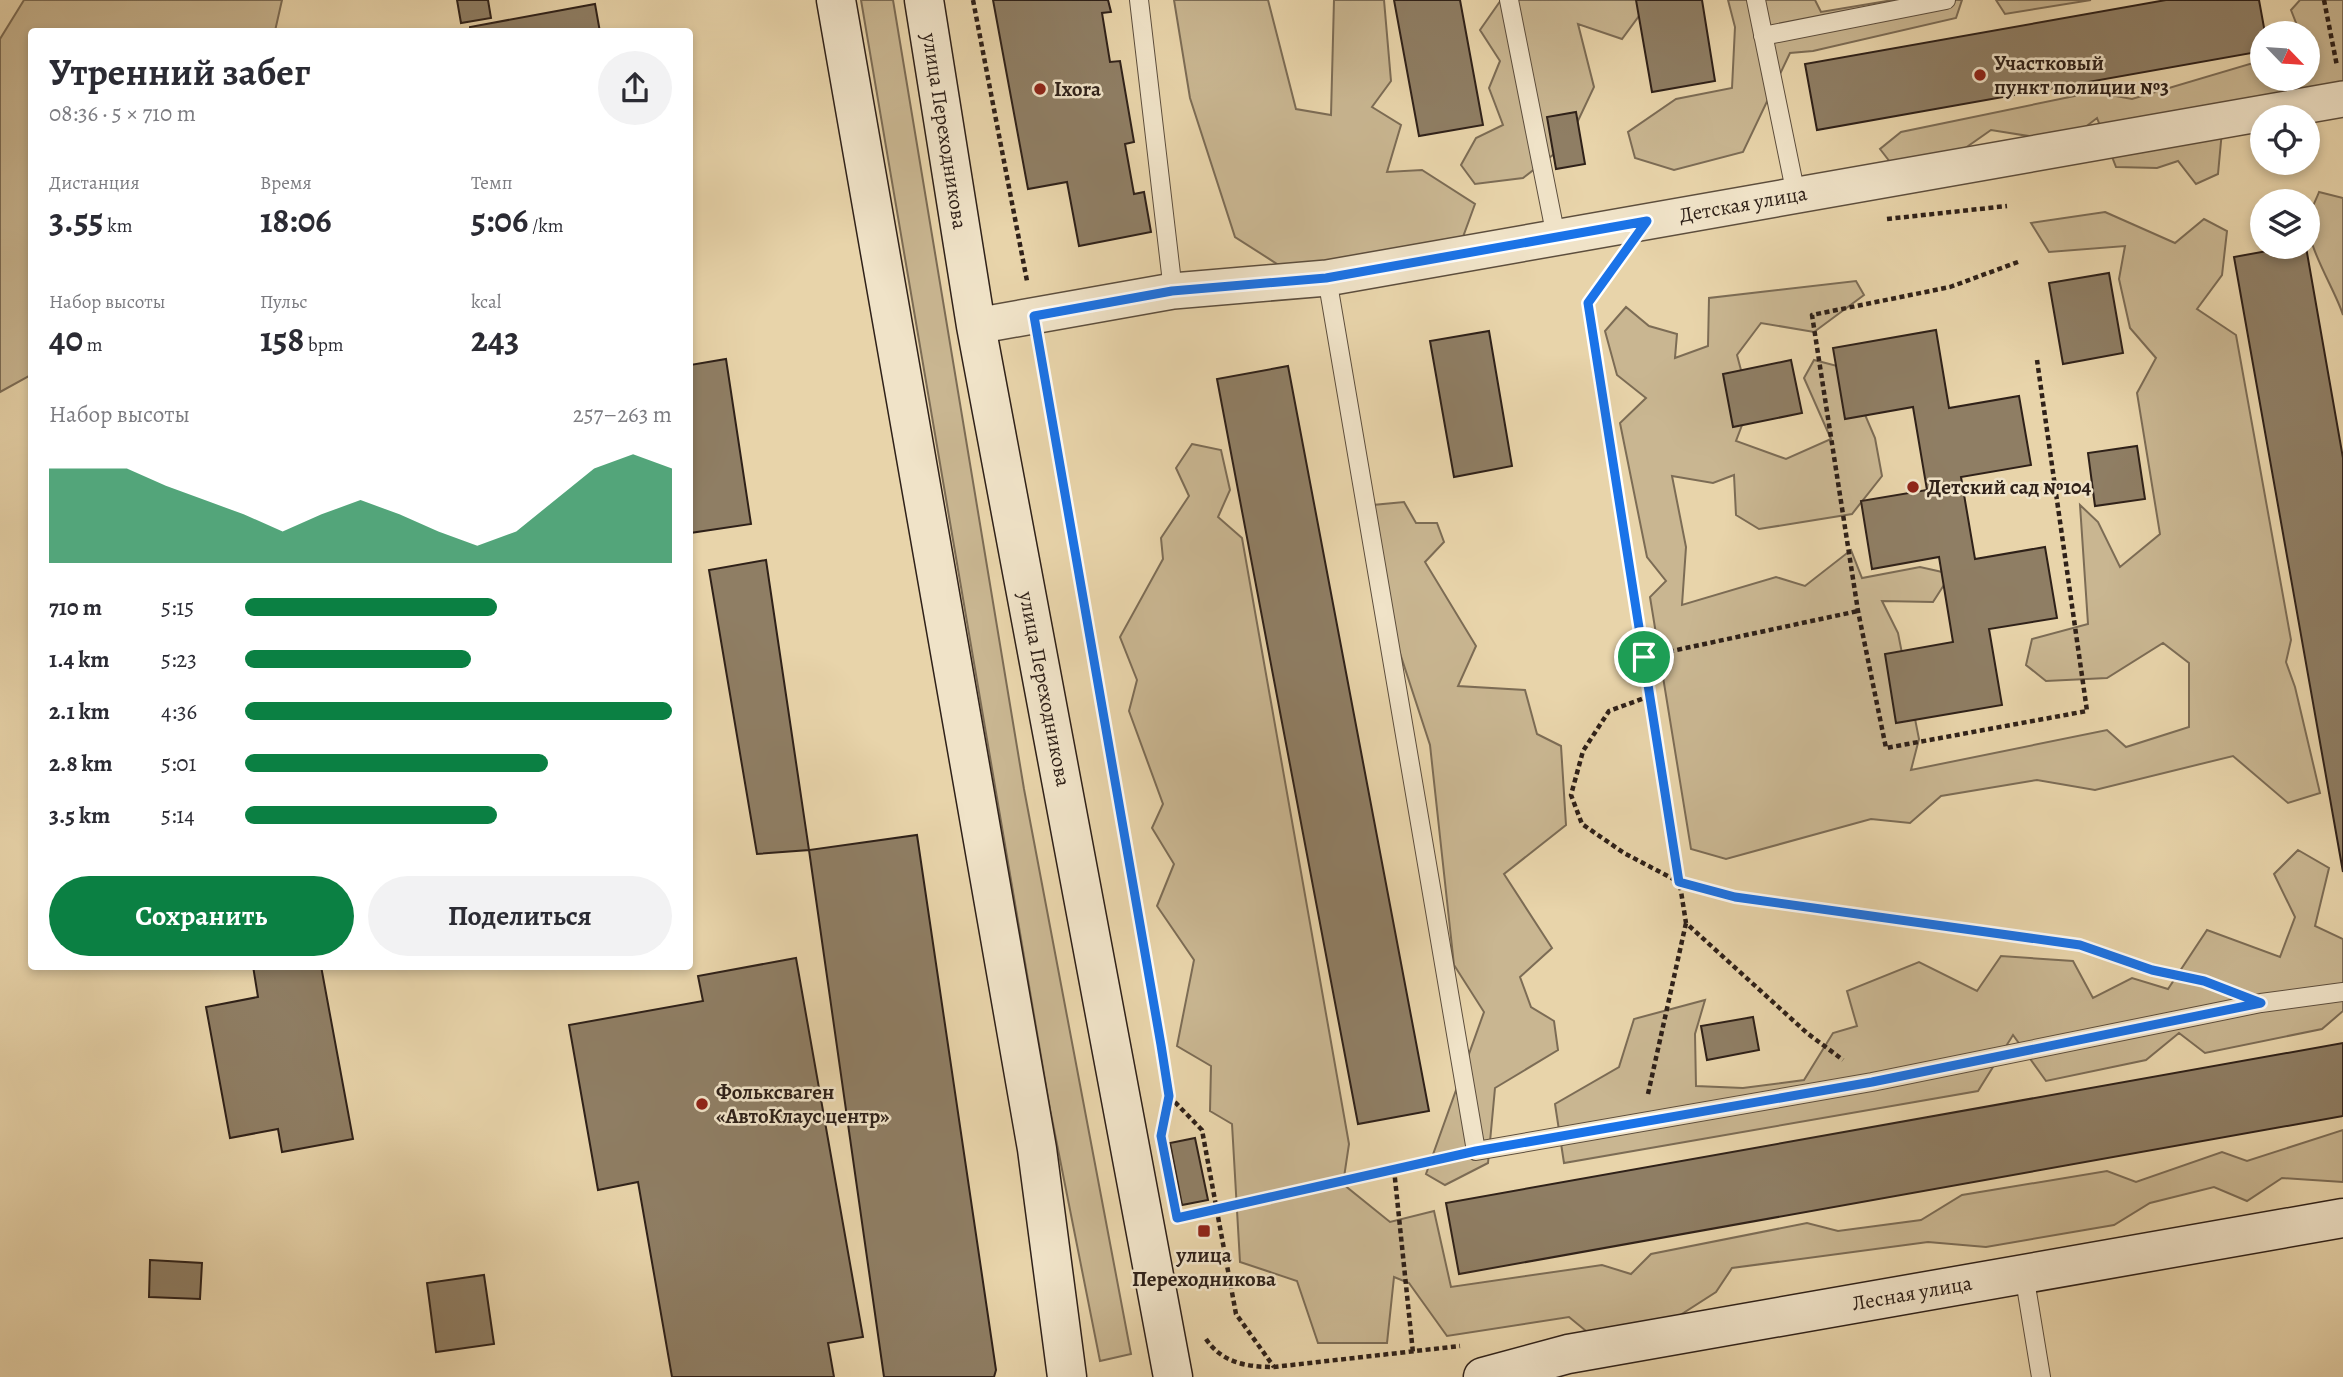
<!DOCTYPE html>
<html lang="ru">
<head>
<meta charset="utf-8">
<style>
	:root { --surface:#fff; --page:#f2f2f3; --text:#2b2b33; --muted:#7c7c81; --accent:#0b8043 }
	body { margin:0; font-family:Alegreya,serif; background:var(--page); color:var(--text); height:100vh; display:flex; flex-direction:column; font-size:26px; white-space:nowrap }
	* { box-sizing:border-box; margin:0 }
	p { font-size:23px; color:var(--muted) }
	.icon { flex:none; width:38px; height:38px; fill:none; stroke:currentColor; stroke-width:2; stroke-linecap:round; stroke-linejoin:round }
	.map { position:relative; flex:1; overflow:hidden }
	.side { position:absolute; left:28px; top:28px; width:665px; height:942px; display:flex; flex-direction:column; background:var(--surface); border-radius:7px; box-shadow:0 4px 10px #0003 }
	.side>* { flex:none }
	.needle { width:46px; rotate:115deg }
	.fabs { position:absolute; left:2250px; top:21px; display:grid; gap:14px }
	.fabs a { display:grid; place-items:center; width:70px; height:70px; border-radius:50%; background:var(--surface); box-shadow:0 4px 10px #0003; font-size:35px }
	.pin { position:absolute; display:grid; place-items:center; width:60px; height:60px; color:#fff; margin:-30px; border:4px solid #fff; border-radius:50%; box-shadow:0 2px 7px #0007 }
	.round { display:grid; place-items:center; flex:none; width:74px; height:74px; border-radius:37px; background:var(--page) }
	.head { display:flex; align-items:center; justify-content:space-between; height:119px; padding:0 21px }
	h1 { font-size:38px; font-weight:600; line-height:52px }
	.figures { display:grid; grid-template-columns:repeat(3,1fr); gap:10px; height:119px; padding:7px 21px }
	.figures div { display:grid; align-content:center }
	.figures b { font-size:35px; font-weight:600 }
	.figures small { font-size:19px; font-weight:400 }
	.figures p { font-size:19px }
	.chart { height:196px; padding:14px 21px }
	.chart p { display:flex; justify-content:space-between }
	.chart svg { width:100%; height:126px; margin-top:7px; fill:var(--accent); opacity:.7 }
	.primary-button { display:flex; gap:14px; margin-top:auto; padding:14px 21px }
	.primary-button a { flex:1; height:80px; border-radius:42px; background:var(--accent); color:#fff; font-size:28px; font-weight:600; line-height:80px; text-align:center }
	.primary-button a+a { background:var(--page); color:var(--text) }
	ul { padding:0 21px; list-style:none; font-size:23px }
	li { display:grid; grid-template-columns:112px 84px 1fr; align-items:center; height:52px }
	li i { height:18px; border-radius:9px; background:var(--accent) }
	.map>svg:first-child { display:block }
	.green { fill:#c9b691; stroke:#7c6c55; stroke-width:2 }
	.building { fill:#8f7e64; stroke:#2f2119; stroke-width:2 }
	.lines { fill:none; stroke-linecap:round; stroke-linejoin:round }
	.service-casing { stroke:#5d4e3d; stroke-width:20 }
	.minor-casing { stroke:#5d4e3d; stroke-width:38 }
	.secondary-casing { stroke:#2f2119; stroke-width:41 }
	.path { stroke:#2f2119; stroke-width:4.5; stroke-dasharray:5 3.5; stroke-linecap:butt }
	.service { stroke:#f0e3c8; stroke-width:18 }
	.minor { stroke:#f0e3c8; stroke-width:35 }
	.secondary { stroke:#f0e3c8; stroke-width:38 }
	.route-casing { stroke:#fff; stroke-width:14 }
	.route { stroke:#1a73e8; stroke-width:9 }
	.poi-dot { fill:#8f2418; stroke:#f0e3c8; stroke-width:2.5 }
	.labels { text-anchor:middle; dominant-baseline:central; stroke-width:5; stroke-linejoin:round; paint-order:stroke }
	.poi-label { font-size:21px; font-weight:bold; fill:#2f2119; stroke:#f0e3c8; text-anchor:start }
	.street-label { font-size:21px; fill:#2f2119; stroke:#f0e3c8 }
</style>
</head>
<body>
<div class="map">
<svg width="2343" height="1377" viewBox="0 0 2343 1377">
	<rect width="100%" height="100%" fill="#e8d4aa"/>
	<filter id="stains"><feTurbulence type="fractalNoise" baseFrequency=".00286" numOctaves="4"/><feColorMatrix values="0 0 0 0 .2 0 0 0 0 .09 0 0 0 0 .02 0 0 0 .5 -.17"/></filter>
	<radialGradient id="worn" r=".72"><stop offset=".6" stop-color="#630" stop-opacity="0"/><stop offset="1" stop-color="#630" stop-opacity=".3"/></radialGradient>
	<path class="green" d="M24,0H282L275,31L32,32L31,375L0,392V39Z
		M861,0H893L1024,789L1131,1354L1100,1361L1050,1109Z
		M1174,0H1268L1296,109L1331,115L1334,0H1384L1391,81L1372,107L1401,125L1387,172L1422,170L1475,204L1460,245L1288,271L1235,237L1190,98Z
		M1501,0H1639L1647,5L1622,39L1578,24L1594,87L1567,144L1523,178L1475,184L1461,165L1476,138L1503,125L1489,88L1500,61L1480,30Z
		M1728,0H1815L1821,12L1893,0H1962L1956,18L1813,51L1790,53L1743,152L1674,170L1635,158L1628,132L1676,99L1732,88L1735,27Z
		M1996,0H2091L2005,14Z
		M2300,0H2343V87L2224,109L2218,174L2196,184L2178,161L2157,168L2116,167L2097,118L2066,142L1991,130L1941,165L1897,171L1880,149L1901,132L2094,92L2132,99L2263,60V79H2308V33H2300L2291,10Z
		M2319,192L2343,198V315C2335,289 2303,241 2309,217C2311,209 2316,200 2319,192Z
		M2105,212L2175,243L2204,219L2227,231L2222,275L2197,309L2236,335L2291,640L2286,662L2295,687L2320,793L2288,803L2233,756L2095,790L2037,780L1941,796L1910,823L1871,819L1726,859L1691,849L1650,597L1666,581L1647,557L1620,423L1646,398L1617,375L1605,331L1626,307L1649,326L1677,334L1675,358L1708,346L1709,298L1856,281L1864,295L1814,332L1761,323L1737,355L1750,404L1736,441L1786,459L1831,439L1804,378L1814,360L1845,368L1875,438L1882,476L1852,514L1759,529L1736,515L1734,475L1713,483L1672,476L1686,547L1682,605L1776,577L1805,586L1851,550L1862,578L1920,567L1951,574L1933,602L1882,601L1898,633L1919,739L1911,770L2107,730L2126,747L2189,727V663L2163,643L2107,678L2046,681L2026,665L2032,639L2088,624L2080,505L2098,522L2120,567L2160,534L2137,393L2156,358L2130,328L2119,279L2125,246L2049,252L2031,223Z
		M1192,444L1221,450L1230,490L1218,517L1242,538L1349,1144L1343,1184L1390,1222L1434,1211L1451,1287L1602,1265L1631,1274L1651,1254L1807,1223L1838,1231L1921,1220L1962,1195L2107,1171L2136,1182L2222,1152L2247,1161L2343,1130V1182L2282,1178L2247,1201L2214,1187L2150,1203L2114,1225L1986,1247L1928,1242L1732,1268L1716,1292L1649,1335L1597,1340L1569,1317L1447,1336L1409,1283L1394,1277L1387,1343H1318L1297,1281L1240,1262L1232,1124L1210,1111L1211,1066L1177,1046L1194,960L1157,906L1174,864L1152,828L1163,804L1129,711L1137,680L1120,637L1163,559L1161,538L1189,496L1176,468Z
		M1404,502L1416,523H1437L1444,542L1425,562L1476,646L1458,686L1525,690L1537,734L1561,746L1566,825L1504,874L1552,948L1520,977L1531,1007L1554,1021L1558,1050L1495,1088L1488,1163L1445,1185L1426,1174L1484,1012L1454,965L1430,745L1396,641L1373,505Z
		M2298,850L2329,868L2315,926L2343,939V1011L2322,1029L2205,1053L2179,1033L2146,1060L2046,1081L2013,1035L1978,1091L1564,1163L1555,1104L1619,1067L1634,1019L1705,1000L1695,1034L1696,1086L1743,1088L1804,1080L1833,1033L1857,1026L1847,991L1919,962L1977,991L2001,956L2073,961L2093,998L2132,978L2168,989L2207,930L2280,957L2295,917L2274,874Z"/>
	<path class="building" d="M457,0H488L491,18L461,23Z
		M993,0H1108L1111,12L1102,13L1110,62L1120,61L1134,142L1125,144L1134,194L1144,192L1151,232L1079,246L1067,182L1028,189Z
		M1394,0H1460L1483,125L1419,136Z
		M1636,0H1702L1715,81L1652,92Z
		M2166,0H2259L2265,33L2263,51L1817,130L1805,64Z
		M595,4L600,32H470V27Z
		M1576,112L1585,164L1556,169L1547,117Z
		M2289,247H2306L2343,458V872L2234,257Z
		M2109,273L2123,353L2063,364L2049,283Z
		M1936,330L1949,408L2019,396L2031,465L1961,477L1975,559L2045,547L2057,618L1989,629L2002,705L1896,723L1885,654L1953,642L1939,557L1872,569L1861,501L1927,490L1913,407L1845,419L1833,348Z
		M1489,331L1512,466L1454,477L1430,341Z
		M726,359L751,524L690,533V365Z
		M1791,360L1802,413L1733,427L1723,374Z
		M1288,366L1429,1111L1358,1124L1217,379Z
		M2137,446L2145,499L2095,506L2088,453Z
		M766,560L809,850L757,854L709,570Z
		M917,835L996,1370L994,1377H884L809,850Z
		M796,958L863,1337L828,1343L834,1377H672L638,1182L598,1190L569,1025L703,1001L698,976Z
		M253,966H321L353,1139L282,1152L278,1129L230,1138L206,1007L258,997Z
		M1753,1017L1759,1050L1707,1060L1701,1026Z
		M2343,1043V1116L1459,1274L1446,1203Z
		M1195,1138L1208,1200L1182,1205L1170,1143Z
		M150,1260L202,1263L200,1299L149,1297Z
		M484,1275L494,1344L436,1352L427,1283Z"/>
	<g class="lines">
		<g class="service-casing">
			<path id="service" d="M1139,0L1173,291
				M1509,0L1556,237
				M1756,0L1796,195
				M1763,36L1946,0
				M1327,278L1476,1151L1872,1082L2261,1003L2343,992
				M2024,1274L2041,1377"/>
		</g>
		<g class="minor-casing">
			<path id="minor" d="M976,326L1173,291L1327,278L2343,99"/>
		</g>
		<g class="secondary-casing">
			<path id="secondary" d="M836,0L1037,1149L1067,1377
				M924,0L976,326L1173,1377
				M1483,1377L1568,1354L2343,1218"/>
		</g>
		<path class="path" d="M973,0L1027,281
			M2324,0L2337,66
			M1887,219L2007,206
			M2018,262L1950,287L1812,315L1858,611L1886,748L2087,711L2037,360
			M1616,264L1588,303L1686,923L1807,1033L1843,1060
			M1040,352L1161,1045L1169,1096L1165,1116
			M1644,657L1858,611
			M1650,696L1609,711L1583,751L1571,795L1582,824L1624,853L1679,882L1735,897L2080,945L2152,970L2211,984
			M1648,1094L1686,923
			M1169,1096L1202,1130L1236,1314L1274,1367
			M1394,1169L1413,1353
			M1182,1217L1450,1157
			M1206,1339C1222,1363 1247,1367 1274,1367L1460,1346"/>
		<use href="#service" class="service"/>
		<use href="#minor" class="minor"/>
		<use href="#secondary" class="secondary"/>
	</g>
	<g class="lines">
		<g class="route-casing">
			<path id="route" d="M1647,221L1588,303L1679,882L1735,897L2080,945L2152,970L2204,981L2261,1003L1872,1082L1476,1151L1177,1218L1161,1136L1169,1096L1161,1045L1034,316L1172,291L1326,278Z"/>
		</g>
		<use href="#route" class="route"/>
	</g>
	<g class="poi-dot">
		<circle cx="1980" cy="75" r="7"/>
		<circle cx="1040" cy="89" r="7"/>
		<circle cx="1913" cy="487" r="7"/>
		<circle cx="702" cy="1104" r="7"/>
		<rect x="1197" y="1224" width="14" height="14" rx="3.5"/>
	</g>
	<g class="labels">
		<g class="poi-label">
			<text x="1994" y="63">Участковый<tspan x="1994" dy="24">пункт полиции №3</tspan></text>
			<text x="1054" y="89">Ixora</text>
			<text x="1927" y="487">Детский сад №104</text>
			<text x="716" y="1092">Фольксваген<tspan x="716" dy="24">«АвтоКлаус центр»</tspan></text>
			<text x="1204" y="1255" text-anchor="middle">улица<tspan x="1204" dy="24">Переходникова</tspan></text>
		</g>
		<g class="street-label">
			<text transform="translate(945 131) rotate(81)">улица Переходникова</text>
			<text transform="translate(1743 204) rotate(-10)">Детская улица</text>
			<text transform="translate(1045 689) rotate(79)">улица Переходникова</text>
			<text transform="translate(1912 1293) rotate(-10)">Лесная улица</text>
		</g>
	</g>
	<rect width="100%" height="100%" filter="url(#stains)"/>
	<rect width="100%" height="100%" fill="url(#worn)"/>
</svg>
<div class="fabs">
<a><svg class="needle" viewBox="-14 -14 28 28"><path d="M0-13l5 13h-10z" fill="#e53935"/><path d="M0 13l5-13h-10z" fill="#7c7c81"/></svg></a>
<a><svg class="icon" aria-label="locate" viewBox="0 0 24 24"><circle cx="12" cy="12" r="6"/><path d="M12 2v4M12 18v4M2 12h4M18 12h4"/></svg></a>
<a><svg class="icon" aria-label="layers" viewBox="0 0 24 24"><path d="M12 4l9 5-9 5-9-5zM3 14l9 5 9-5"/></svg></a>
</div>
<div class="pin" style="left:1644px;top:657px;background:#1e9e55"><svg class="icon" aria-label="arrive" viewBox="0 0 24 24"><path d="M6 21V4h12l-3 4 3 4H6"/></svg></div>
<section class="side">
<div class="head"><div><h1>Утренний забег</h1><p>08:36 · 5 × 710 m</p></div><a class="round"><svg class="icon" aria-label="share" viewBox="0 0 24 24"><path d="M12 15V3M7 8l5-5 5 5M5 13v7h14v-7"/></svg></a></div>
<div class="figures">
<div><p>Дистанция</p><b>3.55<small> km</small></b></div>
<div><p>Время</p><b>18:06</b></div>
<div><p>Темп</p><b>5:06<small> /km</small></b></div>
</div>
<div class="figures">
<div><p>Набор высоты</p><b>40<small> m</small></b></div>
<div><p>Пульс</p><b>158<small> bpm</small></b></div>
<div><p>kcal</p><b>243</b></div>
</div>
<div class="chart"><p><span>Набор высоты</span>257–263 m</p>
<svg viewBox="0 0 160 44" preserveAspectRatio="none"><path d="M0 44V11L10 11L20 11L30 17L40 22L50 27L60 33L70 27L80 22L90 27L100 33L110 38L120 33L130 22L140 11L150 6L160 11V44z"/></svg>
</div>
<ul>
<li><b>710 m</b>5:15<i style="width:59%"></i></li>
<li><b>1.4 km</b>5:23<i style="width:53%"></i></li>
<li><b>2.1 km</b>4:36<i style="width:100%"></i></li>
<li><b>2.8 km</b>5:01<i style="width:71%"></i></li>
<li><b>3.5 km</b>5:14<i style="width:59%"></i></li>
</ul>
<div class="primary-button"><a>Сохранить</a><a>Поделиться</a></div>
</section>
</div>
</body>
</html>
